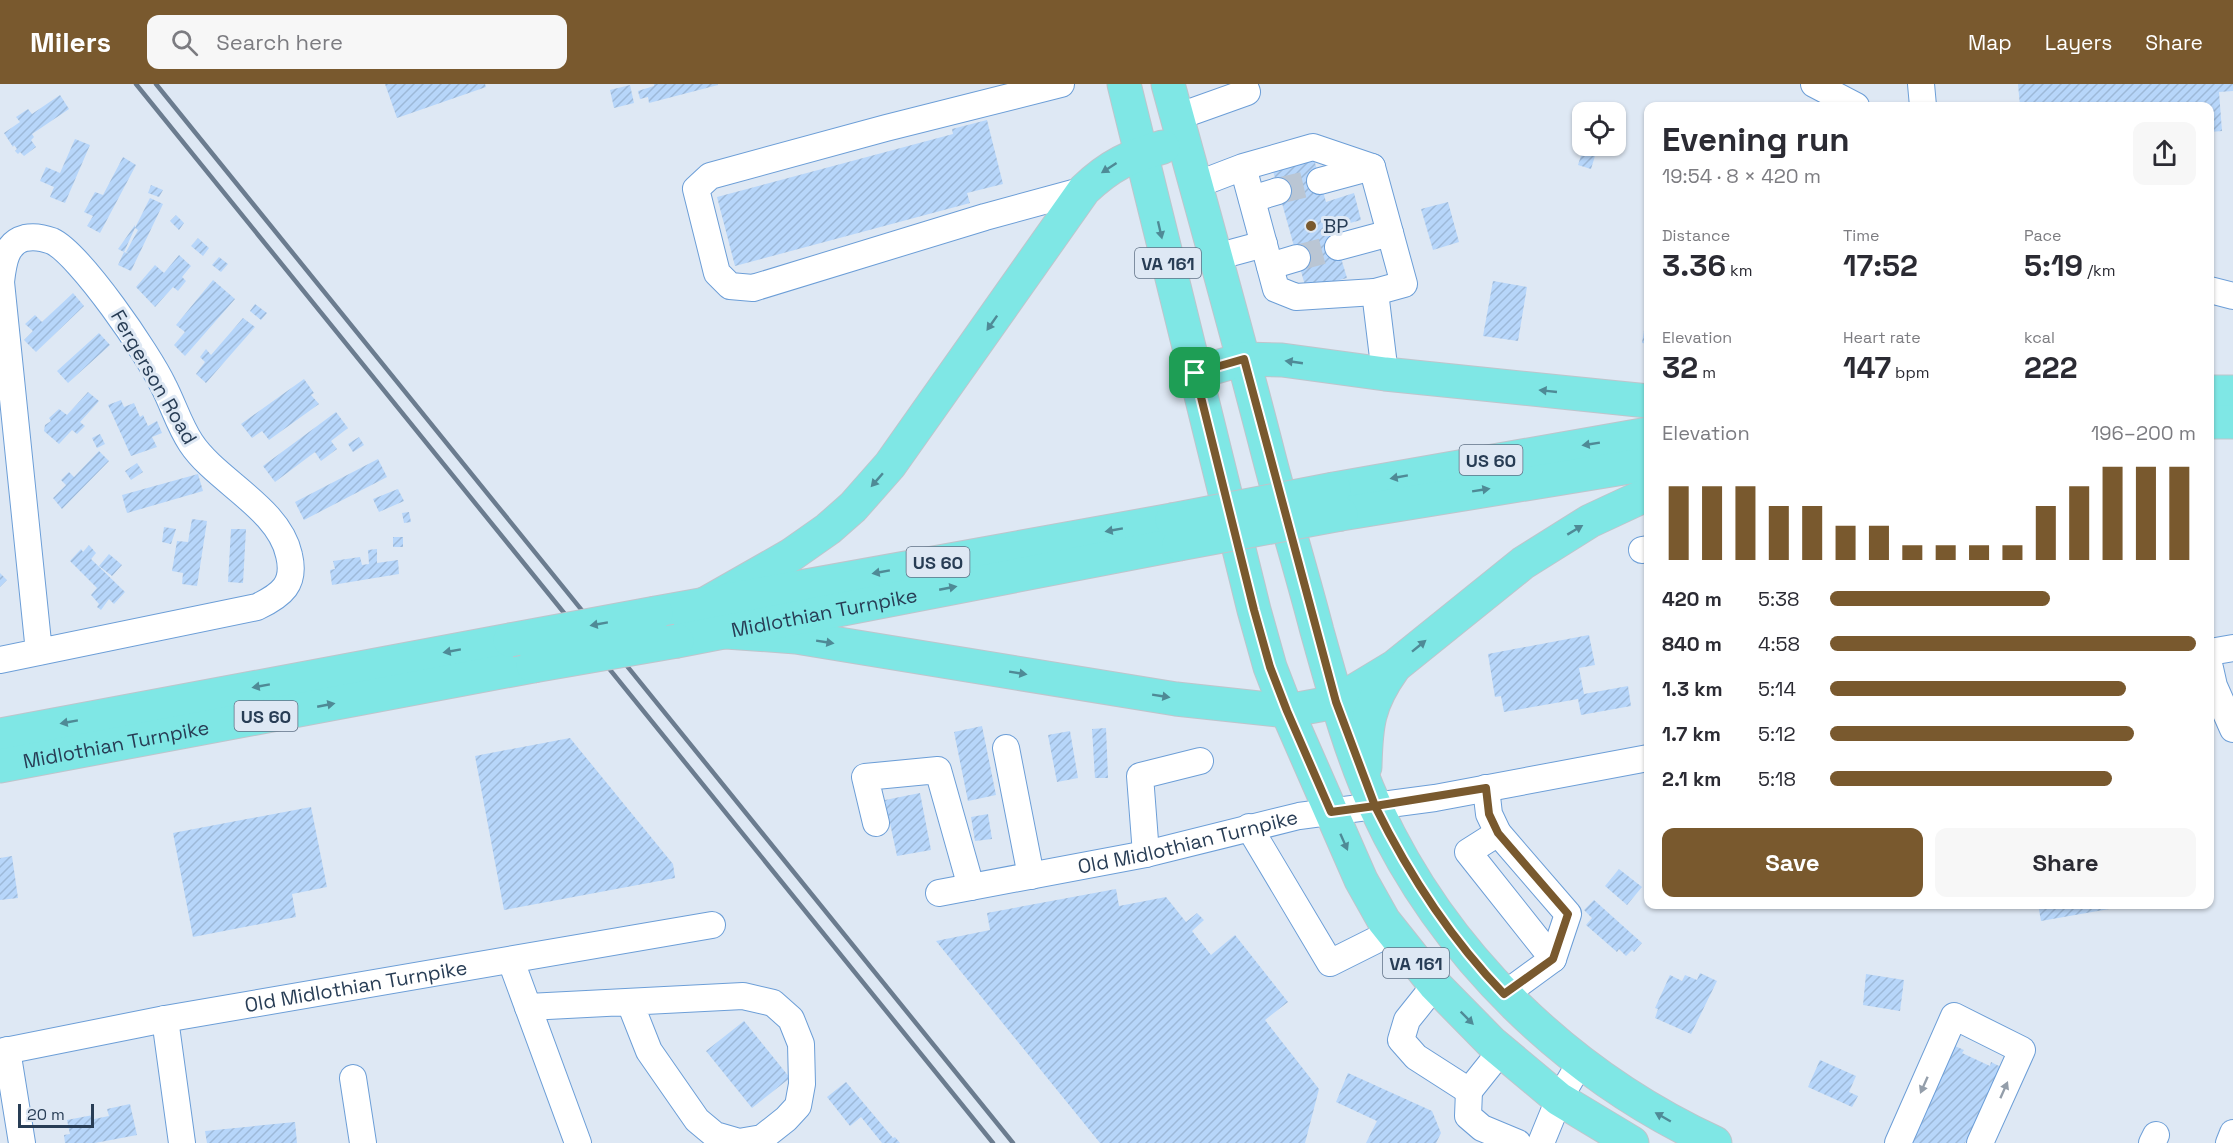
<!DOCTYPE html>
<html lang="en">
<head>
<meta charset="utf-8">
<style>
	:root { --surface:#fff; --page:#f7f7f7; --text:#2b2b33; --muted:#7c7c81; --accent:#79592e }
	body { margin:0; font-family:"Space Grotesk",sans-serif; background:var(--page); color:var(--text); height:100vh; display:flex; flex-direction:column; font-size:22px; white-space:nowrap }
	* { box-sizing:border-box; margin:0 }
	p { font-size:20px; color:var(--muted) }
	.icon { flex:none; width:33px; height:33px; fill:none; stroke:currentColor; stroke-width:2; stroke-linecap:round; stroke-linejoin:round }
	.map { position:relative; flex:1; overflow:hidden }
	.panel { position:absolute; left:1644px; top:18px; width:570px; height:807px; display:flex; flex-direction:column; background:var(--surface); border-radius:12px; box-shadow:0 2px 4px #0004 }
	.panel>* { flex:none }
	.buttons { position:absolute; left:1572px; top:18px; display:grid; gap:12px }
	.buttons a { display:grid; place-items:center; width:54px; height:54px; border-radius:12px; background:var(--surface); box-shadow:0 2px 4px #0004; font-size:30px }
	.scale { position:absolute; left:18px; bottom:15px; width:76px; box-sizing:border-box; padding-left:6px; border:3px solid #283d55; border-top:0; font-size:16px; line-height:21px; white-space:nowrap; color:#283d55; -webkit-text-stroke:4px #dee8f4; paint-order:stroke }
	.pin { position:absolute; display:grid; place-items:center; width:51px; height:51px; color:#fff; margin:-26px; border-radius:12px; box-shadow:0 3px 9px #0006 }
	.round { display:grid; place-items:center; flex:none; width:63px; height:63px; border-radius:12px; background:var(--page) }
	.headline { display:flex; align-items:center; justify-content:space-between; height:102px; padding:0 18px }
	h1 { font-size:33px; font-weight:700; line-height:45px }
	.figures { display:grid; grid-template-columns:repeat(3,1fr); gap:9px; height:102px; padding:6px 18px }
	.figures div { display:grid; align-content:center }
	.figures b { font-size:30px; font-weight:700 }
	.figures small { font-size:16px; font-weight:400 }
	.figures p { font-size:16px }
	.chart { height:168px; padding:12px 18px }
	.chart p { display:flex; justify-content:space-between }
	.chart svg { width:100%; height:108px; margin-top:6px; stroke:var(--accent); stroke-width:6 }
	.cta { display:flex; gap:12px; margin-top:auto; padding:12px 18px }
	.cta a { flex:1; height:69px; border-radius:12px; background:var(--accent); color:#fff; font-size:24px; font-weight:700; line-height:69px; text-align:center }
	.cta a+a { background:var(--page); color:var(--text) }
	ul { padding:0 18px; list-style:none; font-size:20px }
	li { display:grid; grid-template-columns:96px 72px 1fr; align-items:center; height:45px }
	li i { height:15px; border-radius:8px; background:var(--accent) }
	header { display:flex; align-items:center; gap:36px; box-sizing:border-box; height:84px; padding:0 30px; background:var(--accent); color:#fff }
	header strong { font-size:28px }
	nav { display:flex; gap:33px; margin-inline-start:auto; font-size:21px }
	.search { width:420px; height:54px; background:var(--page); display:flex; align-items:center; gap:15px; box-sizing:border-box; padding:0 21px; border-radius:12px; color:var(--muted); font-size:22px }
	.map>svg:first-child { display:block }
	.building { fill:url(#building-hatch) }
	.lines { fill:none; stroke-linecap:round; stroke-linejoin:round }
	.minor-tunnel { stroke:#bac6d4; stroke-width:26; stroke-dasharray:26 13; stroke-linecap:butt }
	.minor-casing { stroke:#6c9ed7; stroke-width:28 }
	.major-casing { stroke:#bec5cc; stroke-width:35 }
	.minor { stroke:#fff; stroke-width:26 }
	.major { stroke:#7fe7e5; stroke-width:33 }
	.rail { stroke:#6b7c8f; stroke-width:4.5 }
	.major-bridge-casing { stroke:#bec5cc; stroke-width:35; stroke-linecap:butt }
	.major-bridge { stroke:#7fe7e5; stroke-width:33 }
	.oneway { fill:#4f8a96 }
	.oneway2 { fill:#949eaa }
	.route-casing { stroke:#fff; stroke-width:12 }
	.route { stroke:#79592e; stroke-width:8 }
	.poi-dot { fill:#79592e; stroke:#dee8f4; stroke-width:2 }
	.labels { text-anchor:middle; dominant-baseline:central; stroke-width:6; stroke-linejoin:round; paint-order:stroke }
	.shield { fill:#dee8f4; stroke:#5f7085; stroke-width:1.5 }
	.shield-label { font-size:18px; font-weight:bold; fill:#283d55 }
	.poi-label { font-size:20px; fill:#283d55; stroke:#dee8f4; text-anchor:start }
	.street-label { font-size:20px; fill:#283d55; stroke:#dee8f4 }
</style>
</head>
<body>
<header>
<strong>Milers</strong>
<div class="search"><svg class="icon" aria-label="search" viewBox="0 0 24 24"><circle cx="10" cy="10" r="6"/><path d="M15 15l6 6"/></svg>Search here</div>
<nav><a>Map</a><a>Layers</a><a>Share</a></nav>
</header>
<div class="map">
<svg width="2233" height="1059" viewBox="0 0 2233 1059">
	<defs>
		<pattern id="building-hatch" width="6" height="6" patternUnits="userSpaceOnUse" patternTransform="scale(1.5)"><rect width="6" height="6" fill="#b7d6fa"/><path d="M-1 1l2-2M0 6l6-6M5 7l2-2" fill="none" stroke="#9db9d8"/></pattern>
	</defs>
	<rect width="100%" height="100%" fill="#dee8f4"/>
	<path class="building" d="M385,0H485L486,3L397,34Z
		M654,0H718V1L649,19L648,13L640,15L638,7L654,2Z
		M2018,0H2233V7L2219,8L2222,47L2210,48V22H2020Z
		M630,1L634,19L614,24L610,6Z
		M60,11L69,25L32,50L34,53L31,56L36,63L24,72L20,68L18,70L15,67L17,65L14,61L13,63L4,49L20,38L16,33L28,25L32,30Z
		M987,36L1003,100L967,109L970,119L735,182L717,113L953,50L952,45Z
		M75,55L90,61L65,119L50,113L54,103L40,97L46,83L60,89Z
		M1584,62H1598L1591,85L1578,81Z
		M1312,68L1326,118L1354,109L1361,136L1332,144L1347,194L1306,205L1271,80Z
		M123,73L136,81L100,149L87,142L93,132L84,128L95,108L103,111Z
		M151,101L163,106L159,113L148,109Z
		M150,114L163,120L131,187L118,181L124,168L130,170L126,168L138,146L135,144L124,168L118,165L135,141V144Z
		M1448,118L1459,158L1433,166L1421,125Z
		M176,131L184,139L179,146L170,137Z
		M198,154L209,164L203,172L191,162Z
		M179,171L191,182L182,193L186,197L178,207L173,203L155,223L136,203L155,181L164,189Z
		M219,173L228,180L221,188L212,181Z
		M213,196L235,215L185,272L174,261L185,248L176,241Z
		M1493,197L1527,203L1518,257L1483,252Z
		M73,209L84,222L36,268L24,256L33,247L25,240L35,231L42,238Z
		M255,220L267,229L261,236L250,227Z
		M1647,227H1648V260L1642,259Z
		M243,234L255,243L206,299L196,290L205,278L200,273L206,265L211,271Z
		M99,249L110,261L68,299L57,287Z
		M304,295L314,309L311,311L319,320L269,356L262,347L252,354L241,340Z
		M88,308L99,317L80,338L85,342L77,350L72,346L59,360L44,347L45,341L51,337L49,334L59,325L67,331Z
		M121,316L124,323L134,319L140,333L143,331L148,342L157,337L162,349L152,353L157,363L131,372L108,321Z
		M336,328L348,344L331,357L337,365L321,377L315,368L275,398L263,382Z
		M100,350L105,360L97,364L92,354Z
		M359,353L364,361L353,368L348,360Z
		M99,367L109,377L62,425L53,414L66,401L61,396L69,388L74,393Z
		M378,375L387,393L304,436L295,418Z
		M137,379L143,388L131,396L125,387Z
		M198,390L203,407L127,429L122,411Z
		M398,405L404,417L379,428L373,415Z
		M409,428L411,438L404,439L402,429Z
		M192,435L207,437L197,502L182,500L183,489L172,487L177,457L188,458Z
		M164,443L176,445L171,460L162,458Z
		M231,445H246L243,499L228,498Z
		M393,453H403V463H393Z
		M89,461L96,469L91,475L125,508L114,520L109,515L101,526L97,523L99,520L91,511L97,504L70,477L81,465L83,468Z
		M377,465V479L398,476L399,490L332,501L330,486L335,485L333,477L360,473L362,481L369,480L368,466Z
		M109,470L122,481L112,492L99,482Z
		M0,489L7,496L0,503Z
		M1589,551L1595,581L1579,584L1584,610L1628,602L1631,622L1581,631L1578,615L1504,628L1501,612L1495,613L1488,570Z
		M982,642L996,711L968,717L954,648Z
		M1106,644L1108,694H1095L1092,645Z
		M1070,647L1078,694L1057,698L1048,651Z
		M570,654L673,780L675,794L504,826L475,672Z
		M920,709L931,766L897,772L885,716Z
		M311,723L327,803L292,810L296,833L193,853L173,749Z
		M988,730L992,755L975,757L971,733Z
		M12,772L18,814L0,816V774Z
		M1619,785L1642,803L1627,821L1605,802Z
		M1116,805L1119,822L1166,813L1186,838L1197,829L1204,836L1192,847L1211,871L1235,851L1288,918L1265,936L1319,1005L1305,1059H1100L936,857L990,846L987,829Z
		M1594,816L1642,859L1634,868L1632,866L1626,872L1619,865L1617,868L1586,841L1592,834L1584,826Z
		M2038,820H2125L2126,822L2041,837Z
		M1700,889L1717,897L1691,950L1655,934L1658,925L1655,924L1670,891L1682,897L1685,891L1697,896Z
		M1866,890L1904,896L1900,927L1863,921Z
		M744,937L790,994L752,1024L706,967Z
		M1955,962L1964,966L1962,969L1990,982L1991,978L2001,983L1965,1059H1910Z
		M1820,976L1856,992L1849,1008L1858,1012L1852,1023L1808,1003Z
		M1348,989L1432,1027L1441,1049L1436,1059H1366L1377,1037L1336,1018Z
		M846,998L893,1054L895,1053L900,1059H882L861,1033L850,1042L827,1013Z
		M130,1020L137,1051L95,1059H65L64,1051L70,1050L67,1036L93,1031L94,1035L109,1032L107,1025Z
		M295,1038L297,1059H207L205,1047Z"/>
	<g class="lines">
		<path class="minor-tunnel" d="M1278,107L1320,97
			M1297,174L1338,163"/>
		<g class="minor-casing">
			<g id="minor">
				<path d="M1061,0L886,44L710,92L696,105L717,189L730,202L753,204L985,133L1084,106"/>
				<path d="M1814,0L1856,22"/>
				<path d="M1921,0L1923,22"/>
				<path d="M1177,33L1247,8L1244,0"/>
				<path d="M1320,97L1372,83"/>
				<path d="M1196,101L1243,83L1276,205L1296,213L1375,208L1404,200L1372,83L1313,63L1243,83"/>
				<path d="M1252,115L1278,107"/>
				<path d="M1338,163L1390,149"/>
				<path d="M1216,173L1264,160"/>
				<path d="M1270,182L1297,174"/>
				<path d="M2210,206L2233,212"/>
				<path d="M1375,208L1385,290"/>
				<path d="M1642,466L1648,465"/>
				<path d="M2210,568L2233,564"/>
				<path d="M0,576L257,523C282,511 296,500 289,471C279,424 216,397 191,359C179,341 173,320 163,301C149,271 80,170 52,157C44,154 34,152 25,154C5,159 3,181 1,198L39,568"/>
				<path d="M2210,584L2214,602L2233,645"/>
				<path d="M1006,664L1031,792"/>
				<path d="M1486,704L1489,730L1498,749L1568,830L1553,875L1505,910"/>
				<path d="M876,739L865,693L938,686L971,803"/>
				<path d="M1249,743L1330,879L1392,848"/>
				<path d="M1498,749L1468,768L1553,875"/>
				<path d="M1146,770L1140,692L1200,677"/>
				<path id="s1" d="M939,809L1146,770L1299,732L1435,714L1648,674"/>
				<path d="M511,877L578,1059"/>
				<path d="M1435,901L1407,936L1401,956L1416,973L1469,1007L1501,967"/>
				<path d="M528,923L743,912L773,919L791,935L801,960L802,1000L798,1022L786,1035L762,1054L739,1058L715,1051L697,1036L649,967L630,919"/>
				<path d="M165,935L182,1059"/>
				<path d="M7,966L22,1059"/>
				<path id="s2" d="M0,968L165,935L712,841"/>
				<path d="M353,994L363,1059"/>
				<path d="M1469,1007L1468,1032L1482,1044L1518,1059"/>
				<path d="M1541,1059L1559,1015L1580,979"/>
				<path d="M1898,1059L1954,932L2022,966L1980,1059"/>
				<path d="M2152,1059L2156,1051"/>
				<path d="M2229,1059L2233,1049"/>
			</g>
		</g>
		<g class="major-casing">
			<g id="major">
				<path d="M1124,0L1254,526L1270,583L1287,627L1361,796L1384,837L1435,901L1492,959L1559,1015L1632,1059"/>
				<path d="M1168,0C1202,124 1237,248 1269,373C1284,431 1302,489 1317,547C1334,607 1350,668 1376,724C1444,872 1568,991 1715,1059"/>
				<path d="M1195,289L1244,275L1282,276L1385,290L1648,317"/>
				<path d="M2210,308H2233"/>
				<path d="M2210,338H2233"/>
				<path d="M1334,405L1648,350"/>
				<path d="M1341,430L1648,380"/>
				<path d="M705,520L791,471L828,445L853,423L890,381L1084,106C1110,81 1130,72 1163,63"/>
				<path d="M656,529L1172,436"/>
				<path d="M726,548L796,553L1176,615L1287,627L1336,618L1394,583L1523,479L1590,437L1648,410"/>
				<path id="s3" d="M677,557L1179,460"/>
				<path d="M0,651L510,556"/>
				<path id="s4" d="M0,682L533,582"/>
				<path d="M1365,683C1366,641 1368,620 1393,585"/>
			</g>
		</g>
		<use href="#minor" class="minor"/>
		<use href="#major" class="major"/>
		<path class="rail" d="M136,0L993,1059
			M156,0L1013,1059"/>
		<g class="major-bridge-casing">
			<path id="major-bridge" d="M1172,436L1334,405
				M1179,460L1341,430
				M510,556L656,529
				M533,582L677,557"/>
		</g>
		<use href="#major-bridge" class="major-bridge"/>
	</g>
	<defs><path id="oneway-solid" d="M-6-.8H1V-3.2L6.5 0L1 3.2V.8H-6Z" transform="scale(1.5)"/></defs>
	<g class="oneway">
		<use href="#oneway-solid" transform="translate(1109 84) rotate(147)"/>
		<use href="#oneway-solid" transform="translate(1160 146) rotate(77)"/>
		<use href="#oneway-solid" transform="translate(992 239) rotate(125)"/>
		<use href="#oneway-solid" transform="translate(1294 278) rotate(-172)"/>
		<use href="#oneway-solid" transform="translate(1548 307) rotate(-174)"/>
		<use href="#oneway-solid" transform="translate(1591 360) rotate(171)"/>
		<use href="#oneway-solid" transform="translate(1399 393) rotate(170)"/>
		<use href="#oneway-solid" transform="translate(877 396) rotate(131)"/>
		<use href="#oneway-solid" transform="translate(1481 406) rotate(-9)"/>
		<use href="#oneway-solid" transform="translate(1114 446) rotate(170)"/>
		<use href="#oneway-solid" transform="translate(1575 446) rotate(-31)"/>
		<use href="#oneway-solid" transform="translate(881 488) rotate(170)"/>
		<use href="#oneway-solid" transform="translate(948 504) rotate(-11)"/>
		<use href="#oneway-solid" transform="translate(599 540) rotate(170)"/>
		<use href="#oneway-solid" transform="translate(825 558) rotate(9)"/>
		<use href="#oneway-solid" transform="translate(1419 562) rotate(-39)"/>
		<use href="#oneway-solid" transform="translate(452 567) rotate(170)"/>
		<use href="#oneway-solid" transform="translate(1018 589) rotate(9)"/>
		<use href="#oneway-solid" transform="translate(261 602) rotate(170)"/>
		<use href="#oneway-solid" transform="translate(1161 612) rotate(9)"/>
		<use href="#oneway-solid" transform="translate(326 621) rotate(-11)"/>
		<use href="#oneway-solid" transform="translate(69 638) rotate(170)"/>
		<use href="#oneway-solid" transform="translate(1344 758) rotate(66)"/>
		<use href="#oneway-solid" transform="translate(1467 934) rotate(45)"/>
		<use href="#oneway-solid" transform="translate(1663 1033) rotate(-150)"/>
	</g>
	<g class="oneway2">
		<use href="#oneway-solid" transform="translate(1924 1001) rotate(114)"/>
		<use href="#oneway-solid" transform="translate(2004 1006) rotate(-66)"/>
	</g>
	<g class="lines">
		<g class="route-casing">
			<path id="route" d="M1195,289L1254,526L1270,583L1287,627L1331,728L1375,722C1409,791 1451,855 1504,910L1553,875L1568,830L1498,749L1489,730L1486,704L1375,722L1336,618L1244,275L1195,289"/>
		</g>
		<use href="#route" class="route"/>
	</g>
	<circle class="poi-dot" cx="1311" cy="142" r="6"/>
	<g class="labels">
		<g class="shield">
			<rect x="1135" y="164" width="66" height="30" rx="4.5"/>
			<rect x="1459.5" y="361" width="63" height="30" rx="4.5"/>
			<rect x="906.5" y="463" width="63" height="30" rx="4.5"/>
			<rect x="234.5" y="617" width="63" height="30" rx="4.5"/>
			<rect x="1383" y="864" width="66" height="30" rx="4.5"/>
		</g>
		<g class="shield-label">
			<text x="1168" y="179">VA 161</text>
			<text x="1491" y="376">US 60</text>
			<text x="938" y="478">US 60</text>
			<text x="266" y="632">US 60</text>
			<text x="1416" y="879">VA 161</text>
		</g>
		<g class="poi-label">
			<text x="1323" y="142">BP</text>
		</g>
		<g class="street-label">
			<text transform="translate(154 293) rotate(60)">Fergerson Road</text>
			<text stroke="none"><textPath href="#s3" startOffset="150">Midlothian Turnpike</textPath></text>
			<text stroke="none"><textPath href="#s4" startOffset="118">Midlothian Turnpike</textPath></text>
			<text stroke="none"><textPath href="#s1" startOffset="254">Old Midlothian Turnpike</textPath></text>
			<text stroke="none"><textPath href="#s2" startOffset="362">Old Midlothian Turnpike</textPath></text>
		</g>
	</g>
</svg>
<div class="buttons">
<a><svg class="icon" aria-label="locate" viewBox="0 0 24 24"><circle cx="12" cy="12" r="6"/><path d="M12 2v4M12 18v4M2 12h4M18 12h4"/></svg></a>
</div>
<div class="scale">20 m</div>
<div class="pin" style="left:1195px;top:289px;background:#1e9e55"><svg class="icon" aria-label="arrive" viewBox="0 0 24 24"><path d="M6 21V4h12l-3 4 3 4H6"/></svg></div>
<section class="panel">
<div class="headline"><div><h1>Evening run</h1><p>19:54 · 8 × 420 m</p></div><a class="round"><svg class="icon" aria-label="share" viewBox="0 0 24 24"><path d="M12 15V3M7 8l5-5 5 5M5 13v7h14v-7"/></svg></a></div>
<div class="figures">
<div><p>Distance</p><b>3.36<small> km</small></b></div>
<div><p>Time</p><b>17:52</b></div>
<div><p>Pace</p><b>5:19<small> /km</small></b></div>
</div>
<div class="figures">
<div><p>Elevation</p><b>32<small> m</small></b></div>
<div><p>Heart rate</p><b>147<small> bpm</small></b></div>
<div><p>kcal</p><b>222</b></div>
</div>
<div class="chart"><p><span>Elevation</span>196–200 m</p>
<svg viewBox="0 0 160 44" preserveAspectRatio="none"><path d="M5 44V14M15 44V14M25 44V14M35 44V22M45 44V22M55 44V30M65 44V30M75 44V38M85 44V38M95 44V38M105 44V38M115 44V22M125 44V14M135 44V6M145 44V6M155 44V6"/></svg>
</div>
<ul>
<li><b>420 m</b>5:38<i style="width:60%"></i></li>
<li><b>840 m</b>4:58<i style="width:100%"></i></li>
<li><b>1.3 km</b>5:14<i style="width:81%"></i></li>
<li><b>1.7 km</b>5:12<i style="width:83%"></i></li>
<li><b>2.1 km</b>5:18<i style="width:77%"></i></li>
</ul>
<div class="cta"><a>Save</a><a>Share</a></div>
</section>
</div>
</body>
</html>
